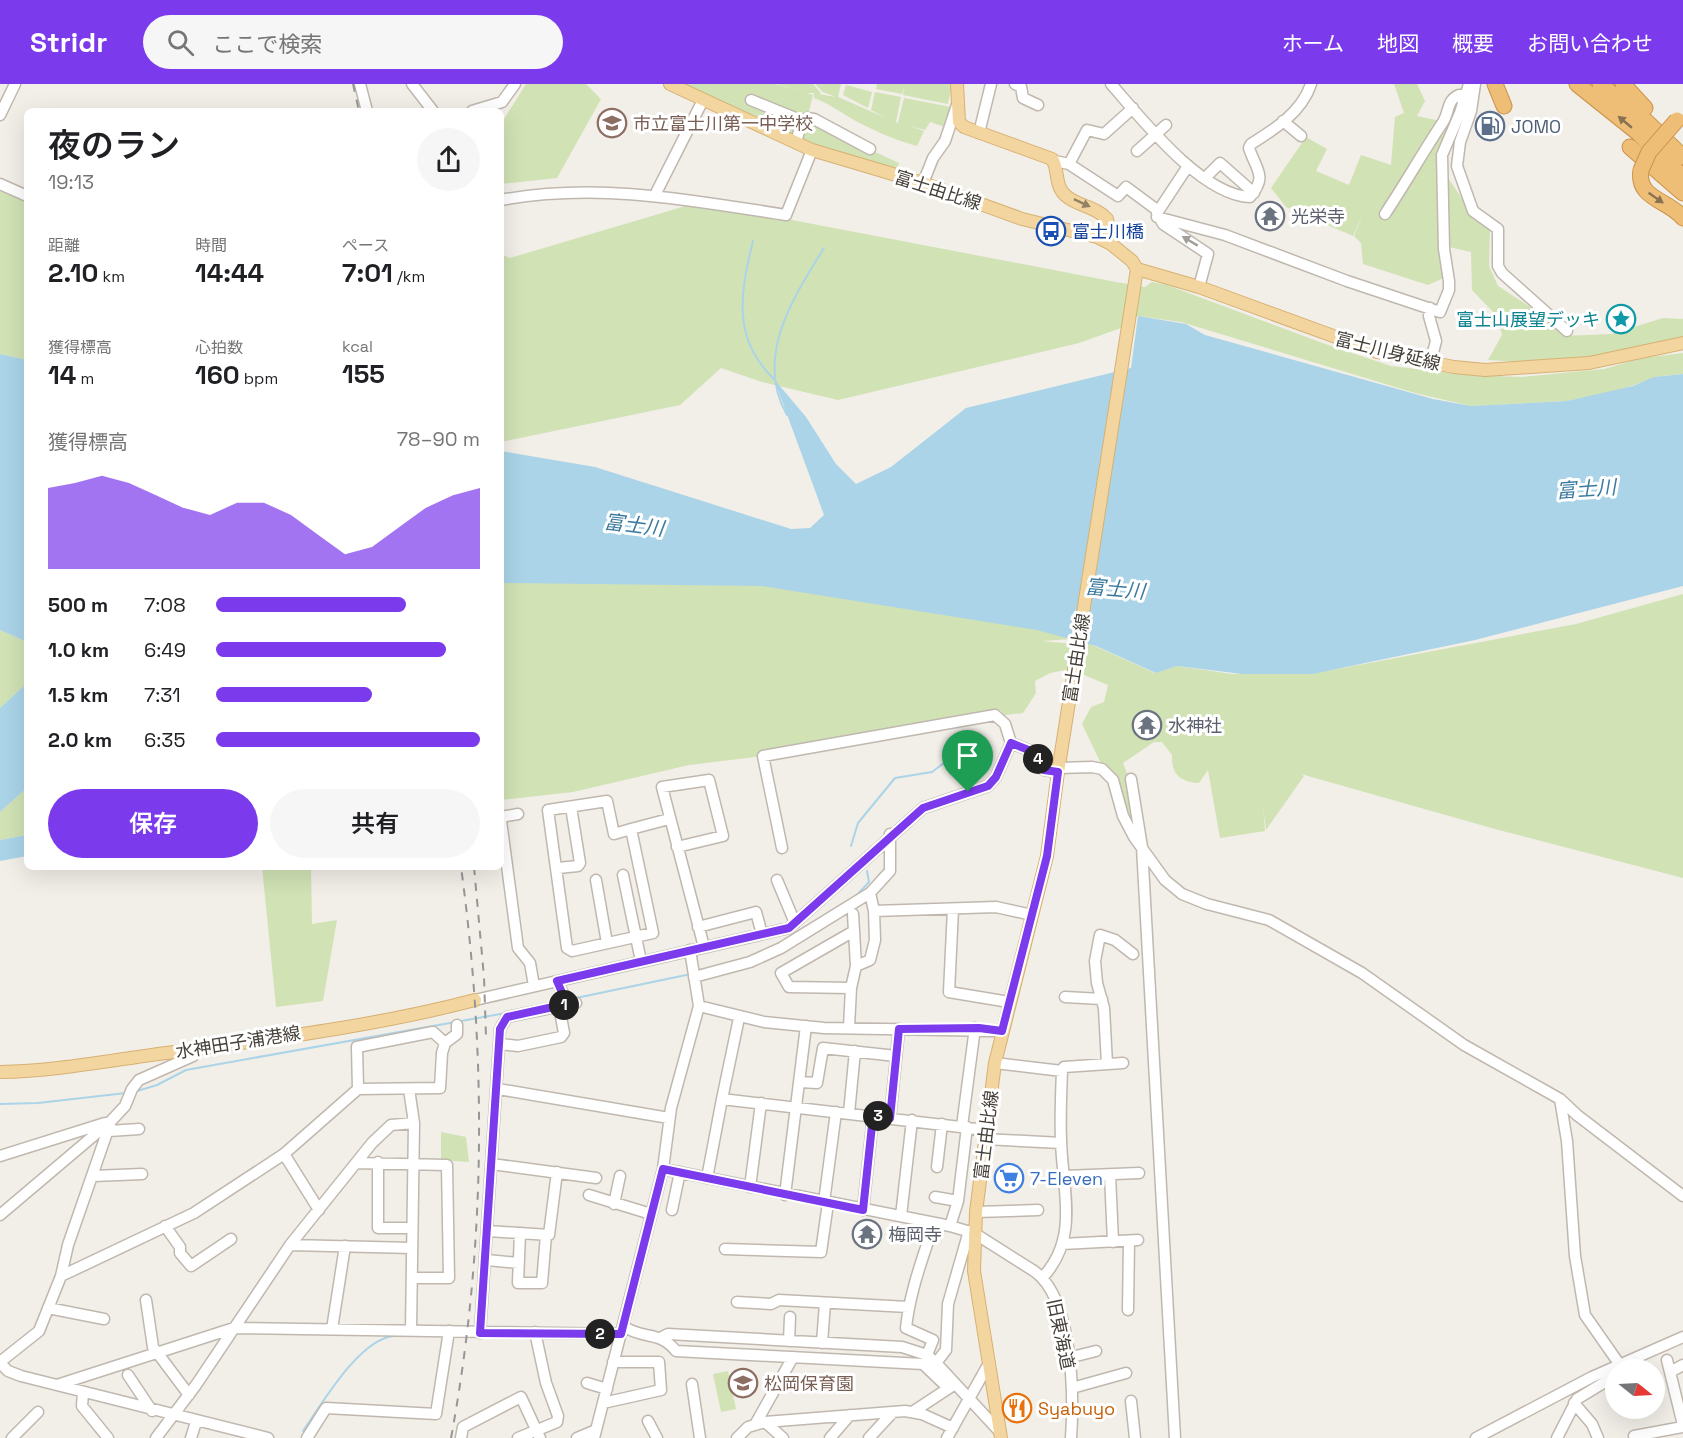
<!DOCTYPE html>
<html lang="ja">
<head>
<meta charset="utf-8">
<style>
	:root { --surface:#fff; --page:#f6f6f6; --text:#202124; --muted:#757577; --accent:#7c3aed }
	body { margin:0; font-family:"Space Grotesk","Noto Sans JP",sans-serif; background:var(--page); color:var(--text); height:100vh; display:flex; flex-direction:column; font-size:22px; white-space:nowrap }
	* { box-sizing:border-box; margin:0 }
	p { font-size:20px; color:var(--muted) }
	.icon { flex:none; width:33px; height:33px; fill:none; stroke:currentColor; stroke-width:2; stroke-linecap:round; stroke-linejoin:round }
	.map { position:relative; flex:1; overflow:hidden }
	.panel { position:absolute; left:24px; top:24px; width:480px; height:762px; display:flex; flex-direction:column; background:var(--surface); border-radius:9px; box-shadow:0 6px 24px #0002 }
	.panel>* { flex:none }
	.needle { width:39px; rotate:108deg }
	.tools { position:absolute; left:1605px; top:1275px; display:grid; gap:12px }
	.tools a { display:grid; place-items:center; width:60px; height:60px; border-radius:50%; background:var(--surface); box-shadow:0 6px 24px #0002; font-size:30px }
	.pin { position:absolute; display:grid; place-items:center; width:51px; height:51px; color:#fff; margin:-62px -26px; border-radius:50% 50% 50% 0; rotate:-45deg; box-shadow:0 0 6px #0007 }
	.pin .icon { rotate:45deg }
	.km { position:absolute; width:30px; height:30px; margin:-15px; border-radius:50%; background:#222; color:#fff; font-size:16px; line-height:30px; text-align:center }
	.round { display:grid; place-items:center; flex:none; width:63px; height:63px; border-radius:32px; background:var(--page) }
	.overview { display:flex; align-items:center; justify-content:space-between; height:102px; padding:0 24px }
	h1 { font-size:33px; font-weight:600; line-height:45px }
	.figures { display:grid; grid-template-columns:repeat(3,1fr); gap:9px; height:102px; padding:6px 24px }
	.figures div { display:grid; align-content:center }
	.figures b { font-size:26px; font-weight:600 }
	.figures small { font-size:16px; font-weight:400 }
	.figures p { font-size:16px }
	.chart { height:168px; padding:12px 24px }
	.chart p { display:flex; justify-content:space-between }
	.chart svg { width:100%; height:108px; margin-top:6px; fill:var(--accent); opacity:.7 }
	.primary-button { display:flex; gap:12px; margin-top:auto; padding:12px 24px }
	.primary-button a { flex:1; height:69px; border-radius:36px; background:var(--accent); color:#fff; font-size:24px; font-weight:600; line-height:69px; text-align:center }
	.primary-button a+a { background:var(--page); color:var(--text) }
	ul { padding:0 24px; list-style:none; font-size:20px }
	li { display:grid; grid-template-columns:96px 72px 1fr; align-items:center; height:45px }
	li i { height:15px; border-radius:8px; background:var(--accent) }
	header { display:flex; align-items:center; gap:36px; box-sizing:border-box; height:84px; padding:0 30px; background:var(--accent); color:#fff }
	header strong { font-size:28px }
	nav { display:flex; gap:33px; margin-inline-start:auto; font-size:21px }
	.search { width:420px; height:54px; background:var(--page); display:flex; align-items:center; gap:15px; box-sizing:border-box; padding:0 21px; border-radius:33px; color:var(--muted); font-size:22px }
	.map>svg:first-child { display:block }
	.green { fill:#d1e2b5 }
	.water { fill:#abd4e8 }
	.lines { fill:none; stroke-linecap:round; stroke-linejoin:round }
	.stream { stroke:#abd4e8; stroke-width:2 }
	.minor-casing { stroke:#c0b8af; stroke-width:13 }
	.major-casing { stroke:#d7b172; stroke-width:14 }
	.highway-casing { stroke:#cc9248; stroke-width:17 }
	.minor { stroke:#fff; stroke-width:10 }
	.major { stroke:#f3d5a0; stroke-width:12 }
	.highway { stroke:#eebe77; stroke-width:15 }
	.rail { stroke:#969696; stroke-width:2; stroke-dasharray:8 8; stroke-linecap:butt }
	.highway-bridge-casing { stroke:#cc9248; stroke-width:17; stroke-linecap:butt }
	.highway-bridge { stroke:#eebe77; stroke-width:15 }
	.oneway { fill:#897251 }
	.oneway2 { fill:#938266 }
	.oneway3 { fill:#a29f9b }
	.route-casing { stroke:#fff; stroke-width:12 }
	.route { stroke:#7c3aed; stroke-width:8 }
	.labels { text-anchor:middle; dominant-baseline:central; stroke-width:6; stroke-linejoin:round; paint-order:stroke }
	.education-label { font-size:18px; fill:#785e54; stroke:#fff; text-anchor:start }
	.service-label { font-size:18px; fill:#4e5e75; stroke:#fff; text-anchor:start }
	.street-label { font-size:18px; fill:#453f37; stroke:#fff }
	.worship-label { font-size:18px; fill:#5b616d; stroke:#fff; text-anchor:start }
	.transit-label { font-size:18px; fill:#164399; stroke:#fff; text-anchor:start }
	.culture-label { font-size:18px; fill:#0d838f; stroke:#fff; text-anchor:end }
	.shop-label { font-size:18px; fill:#366cbe; stroke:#fff; text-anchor:start }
	.food-label { font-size:18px; fill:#c56008; stroke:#fff; text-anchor:start }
	.water-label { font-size:20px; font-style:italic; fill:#3a7a9e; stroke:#fff }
</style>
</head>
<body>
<header>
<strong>Stridr</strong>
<div class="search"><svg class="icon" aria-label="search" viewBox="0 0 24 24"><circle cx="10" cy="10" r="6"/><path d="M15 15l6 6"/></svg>ここで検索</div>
<nav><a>ホーム</a><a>地図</a><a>概要</a><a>お問い合わせ</a></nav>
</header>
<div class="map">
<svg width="1683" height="1354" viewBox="0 0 1683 1354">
	<rect width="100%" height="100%" fill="#f2eee8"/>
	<path class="green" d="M526,0H586L601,15L557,94L501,100V40Z
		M678,0H776L813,11L808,32L797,33C833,45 865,64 899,79L896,89L799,55L796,51Z
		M778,0H813L821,9L819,10L836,13L823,8L815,0H841L838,13L886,34L871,26L875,8L901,13L896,38L898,39L904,14L951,23L945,43L930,38L925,46L910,42L924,47L917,62C894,56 873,46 852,35C839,27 828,19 814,14V9H806Z
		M877,0H952L948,20L903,11L904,3L902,10L876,5Z
		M1394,0H1417L1425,17L1417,32L1441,37L1459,15L1440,63L1446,193L1428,201L1363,180L1361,159L1354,152L1363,130L1353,152L1286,123L1271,104L1306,53L1327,65L1316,87L1349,101L1361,71L1391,81L1395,33L1404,29Z
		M846,1L872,8L868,24L843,11Z
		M1446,91L1471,128L1490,143L1489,182L1498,202L1567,247L1564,252L1611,250L1663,234L1683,235V257L1568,281L1488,276L1502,251L1497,232L1472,206L1471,168L1449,163Z
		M0,101L27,114V276L0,270Z
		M689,121L756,129L1116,198L1145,203L1152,198L1167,201L1328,261L1391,282L1468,291L1522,293L1604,285L1642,274L1683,269V290L1661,292L1619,306L1567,317L1471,322L1415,309L1181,238L1138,232L1121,244L1079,259L838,316L762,298L721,284L680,321L501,358V170L510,174Z
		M689,496L928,514L1072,555L1041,557L1074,560L1070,585L1050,589L1035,597L1036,609L1023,629L1005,631L1000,626L763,672L689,681L573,708L501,716V498Z
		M1683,510V794L1495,745L1301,690L1304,692L1266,746L1263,723L1265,747L1220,754L1208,686L1199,699C1181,698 1171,691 1172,671L1162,658H1154L1123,679L1132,702V744L1082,640L1091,623L1104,618L1108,601L1082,590L1088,559L1155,589L1177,582L1232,590L1327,587L1576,540Z
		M0,546L27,558V599L0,624Z
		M27,704V751L0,756V728Z
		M262,783H311L312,840L337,836L323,917L276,923Z
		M441,1048L466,1053L469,1078L441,1076Z
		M728,1287L736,1325L721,1328L713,1290Z"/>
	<path class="water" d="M1138,232L1186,240L1205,251L1433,315L1471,322L1567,317L1633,302L1654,293L1683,290V502L1475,556L1313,590H1242L1177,582L1156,589L1096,562L1037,546L762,502L501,499V367L595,383L791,445L810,444L824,431L774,295L806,333L836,380L856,400L891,383L966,324L1131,284Z
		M0,270L27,276V558L0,546Z
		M27,599V704L0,728V624Z
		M27,751V772L0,777V756Z"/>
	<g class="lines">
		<path class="stream" d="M753,157C740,209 732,255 774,295
			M787,331C754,273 793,214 824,164
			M851,762L858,739L895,694L932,688L965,663
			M857,811L869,798L867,787
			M576,914L691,890
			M134,1008L157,1001L186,986L506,929
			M0,1020L38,1019L126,1009
			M585,1244L618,1246
			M303,1347C322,1320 359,1255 394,1252"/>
		<g class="minor-casing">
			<path id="minor" d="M360,0L367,27
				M412,0L433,27
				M1015,0L1021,3L1023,14L1038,21
				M1111,0C1142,35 1201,111 1250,113C1268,92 1256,86 1249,64L1251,60C1275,45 1302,28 1311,0
				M1475,0L1471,27L1460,58L1457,82L1473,127L1498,145V182L1502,189L1567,247
				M751,16L805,38
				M472,27L502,18L515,0
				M0,31L15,0
				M1283,37L1301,52
				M979,49L991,0
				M796,59L800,43L807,34L814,35L870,65
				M1137,67L1166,41
				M1055,77L1069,80L1118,112L1126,103L1157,126
				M1069,80L1087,46L1104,50L1133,24
				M1188,82L1157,129L1163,140L1208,170L1199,203
				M1205,94L1220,79L1254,109
				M923,99L933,74L945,57L957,21
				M0,100L27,112
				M655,111L703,16
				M501,116C597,98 690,116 786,131L812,66
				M1385,130C1405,100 1423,68 1443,38C1450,27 1446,17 1459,11H1467
				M1157,133L1225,151L1347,197L1440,228L1449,206V197L1444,165L1442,71L1460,29L1469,0
				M1430,224L1429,232L1436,257L1430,280
				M1011,659L1036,669L1044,686L1058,688
				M1059,684L1092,683L1102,685L1113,696L1123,732L1134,753L1165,796L1182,810L1207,820L1269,836L1362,889L1464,961L1560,1015L1577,1031L1683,1112
				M1131,695L1142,763L1175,1354
				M501,733L518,730
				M501,737L518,864L530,879L534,902
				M631,745L614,750L607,717L548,726L567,864L572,867L653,849L631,745L669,735
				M677,763L723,752L709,696L662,703L704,863
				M558,784L578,782L580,779L571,723
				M623,791L641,877
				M596,796L607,859
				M777,796L795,839
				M870,809L874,827L996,823L1032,831
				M953,825L949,908L1009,918
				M853,830L854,847
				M698,843L756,828L762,850
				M694,893L750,878L781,864L870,809L890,787V750
				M557,897L568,920
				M851,904L789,903L781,889L854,847L856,882
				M1065,913L1102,915
				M475,916L789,844L923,724L988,702L996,693L1011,659L1005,640L995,631L763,672L782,764
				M699,922L764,938L824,944L1002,947
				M739,934L722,1015L986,1046
				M849,943L851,904L856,882L870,876L875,856L874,827
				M500,960L518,962L561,953L564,949L559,922
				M995,979L1062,987L1064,983L1123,979
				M1107,980L1104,924L1097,899L1095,877L1100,851L1115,856L1133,870
				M800,998L817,999L823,964L896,972
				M358,1005L357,963L433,948L445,959
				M409,1005L414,1039L411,1246
				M498,1005L669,1034
				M1560,1015L1567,1057L1575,1172L1585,1231L1620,1281
				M849,1029L855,967
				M890,1034L899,945
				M962,1042L975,944
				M109,1047L139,1045
				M985,1055L1061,1059
				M284,1070L319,1126
				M0,1072L105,1039
				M378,1078V1144H412
				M356,1079L447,1081L449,1194H413
				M492,1080L596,1094
				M937,1083L942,1040
				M663,1085L950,1142L974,1149L1034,1187C1073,1214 1074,1311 1071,1354
				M1110,1091L1113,1158
				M93,1092L142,1090
				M1065,1092L1139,1089
				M707,1094L722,1015
				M750,1103L761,1019
				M589,1111L651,1130
				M785,1111L806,942
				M935,1113L958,1117
				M824,1118L836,1028
				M614,1120L620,1092
				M672,1126L680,1088
				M863,1126L873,1032
				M976,1128L1038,1126
				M0,1131L111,1037L125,1022L132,1005L139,996L193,972L200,964
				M901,1132L912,1036
				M165,1142L180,1163V1169L191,1182L231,1155
				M950,1142L958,1117L967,1043
				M488,1147L549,1151L557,1088
				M520,1149L518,1199H542L546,1151
				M1062,1160L1138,1156
				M290,1161L412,1164
				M725,1165L821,1168L828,1119
				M487,1176L519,1179
				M61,1192L194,1129L284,1070L358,1005L440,1004L442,969L445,959L457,950V941
				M1043,1193C1080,1153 1062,1105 1061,1056C1060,1033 1061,1010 1062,987
				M146,1216L153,1263L189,1311
				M737,1218L771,1220L779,1216L908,1223
				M48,1224L104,1235
				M1128,1226L1129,1157
				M623,1242C643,1256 659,1246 676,1267L923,1280L947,1303
				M332,1245L345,1162
				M480,1249L500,945L507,933L576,919
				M662,1253L668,1250L902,1263L927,1271L936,1279L1000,1348
				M789,1257L790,1233
				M822,1259L825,1219
				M927,1271L933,1256L906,1244C910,1206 923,1174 934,1139
				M1068,1274L1096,1267
				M1667,1276L1683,1341
				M0,1278L39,1247L61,1192L68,1161L111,1037
				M0,1279L8,1287L21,1292L268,1354
				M936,1279L946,1266L948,1220L969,1147
				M1670,1288L1683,1281
				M128,1291L152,1327
				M587,1299L607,1305
				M692,1300L700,1354
				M57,1301L234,1244L621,1250
				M1072,1304L1126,1289
				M83,1309L82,1322L108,1354
				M1131,1317L1135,1354
				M603,1319L661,1306L659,1278H613
				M1574,1319L1592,1340L1598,1354
				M914,1327L952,1302
				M648,1337L657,1354
				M765,1338L905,1327L922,1330L953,1344
				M756,1339L793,1273
				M1634,1352L1683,1343
				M12,1354L38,1328
				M156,1354L196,1301L290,1161L372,1059L391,1041L414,1039
				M191,1354L196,1338
				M307,1354L326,1324L436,1330L449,1247
				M461,1354L463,1343L521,1313L540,1354
				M518,1354L557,1338L558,1332L546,1299L535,1248
				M577,1354L596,1346
				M594,1354L663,1085L671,1024L699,922L690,866
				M737,1354L748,1343L765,1338L783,1354
				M830,1354L850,1331
				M869,1354L893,1328
				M947,1354L988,1281
				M1476,1354L1592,1293L1683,1253
				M1557,1354L1577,1315L1610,1295L1616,1288"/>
		</g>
		<g class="major-casing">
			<path id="major" d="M670,0L812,66L923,99L1022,135L1097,153L1111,160L1132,177L1137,185L1058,688L1047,772L995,979L976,1128L974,1187L1001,1354
				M957,0L959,38L964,43L1052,75C1059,85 1054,100 1065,111C1076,122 1096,122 1107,135L1111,160
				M1137,185L1199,203L1377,268L1454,283L1485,286L1589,279L1683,259
				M0,988C61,987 121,974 182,967C279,954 380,941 475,916"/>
		</g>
		<g class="highway-casing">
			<path id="highway" d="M1495,0L1504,22
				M1577,0L1637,48L1683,93
				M1600,0L1646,37L1683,73
				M1623,0L1645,24
				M1630,63L1683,109
				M1641,86C1636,115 1669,116 1683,134"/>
		</g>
		<use href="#minor" class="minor"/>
		<use href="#major" class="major"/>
		<use href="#highway" class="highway"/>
		<path class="rail" d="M353,0L359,27
			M474,783L484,893L486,953
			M451,1354C486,1165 487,973 461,783"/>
		<g class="highway-bridge-casing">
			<path id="highway-bridge" d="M1641,86L1649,68L1677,36"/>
		</g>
		<use href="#highway-bridge" class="highway-bridge"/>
	</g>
	<defs><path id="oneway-solid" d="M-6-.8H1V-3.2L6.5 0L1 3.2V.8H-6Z" transform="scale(1.5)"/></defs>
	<g class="oneway">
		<use href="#oneway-solid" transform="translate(1625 38) rotate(-140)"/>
		<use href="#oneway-solid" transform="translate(1656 114) rotate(35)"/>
	</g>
	<use class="oneway2" href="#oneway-solid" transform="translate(1082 119) rotate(25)"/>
	<use class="oneway3" href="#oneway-solid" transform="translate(1190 157) rotate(-149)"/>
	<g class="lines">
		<g class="route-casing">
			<path id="route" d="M1011,659L1036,669L1044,686L1058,688L1047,772L1002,947L979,944L899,945L890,1034L873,1032L863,1126L663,1085L621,1250L480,1249L500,945L507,933L567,920L557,897L789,844L923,724L988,702L996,693Z"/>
		</g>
		<use href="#route" class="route"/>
	</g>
	<defs>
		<g id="school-ring" transform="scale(1.5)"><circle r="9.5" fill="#fff" stroke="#8d6e63" stroke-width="1.5"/><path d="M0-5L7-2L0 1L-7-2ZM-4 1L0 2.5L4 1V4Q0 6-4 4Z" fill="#8d6e63"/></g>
		<g id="fuel-ring" transform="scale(1.5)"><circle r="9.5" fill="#fff" stroke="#5c6f8a" stroke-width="1.5"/><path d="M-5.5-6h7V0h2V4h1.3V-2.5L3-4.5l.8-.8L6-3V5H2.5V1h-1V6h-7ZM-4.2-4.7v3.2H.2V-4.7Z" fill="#5c6f8a"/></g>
		<g id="temple-ring" transform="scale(1.5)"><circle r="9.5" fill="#fff" stroke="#6b7280" stroke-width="1.5"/><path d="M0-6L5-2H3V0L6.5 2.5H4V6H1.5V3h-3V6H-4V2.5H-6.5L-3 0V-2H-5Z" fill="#6b7280"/></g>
		<g id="bus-ring" transform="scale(1.5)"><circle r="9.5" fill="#fff" stroke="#1a4fb4" stroke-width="1.5"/><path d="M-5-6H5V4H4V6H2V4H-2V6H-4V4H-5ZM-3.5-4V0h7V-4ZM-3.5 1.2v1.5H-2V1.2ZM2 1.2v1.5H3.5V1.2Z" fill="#1a4fb4"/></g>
		<g id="sight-ring" transform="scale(1.5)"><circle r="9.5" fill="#fff" stroke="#0f9aa8" stroke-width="1.5"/><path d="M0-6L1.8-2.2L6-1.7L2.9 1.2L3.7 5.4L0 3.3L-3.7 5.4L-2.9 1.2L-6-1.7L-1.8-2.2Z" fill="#0f9aa8"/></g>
		<g id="supermarket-ring" transform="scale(1.5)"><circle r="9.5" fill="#fff" stroke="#3f7fe0" stroke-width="1.5"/><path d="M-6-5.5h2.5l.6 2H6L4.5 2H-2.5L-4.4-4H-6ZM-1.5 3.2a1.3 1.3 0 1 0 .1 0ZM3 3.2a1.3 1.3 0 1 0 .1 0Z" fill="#3f7fe0"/></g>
		<g id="restaurant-ring" transform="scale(1.5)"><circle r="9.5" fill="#fff" stroke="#e8710a" stroke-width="1.5"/><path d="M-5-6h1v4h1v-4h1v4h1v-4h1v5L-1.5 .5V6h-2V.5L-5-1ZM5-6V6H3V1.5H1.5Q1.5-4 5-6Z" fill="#e8710a"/></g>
	</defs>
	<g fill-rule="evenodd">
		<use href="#school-ring" x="612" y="39"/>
		<use href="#fuel-ring" x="1490" y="42"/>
		<use href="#temple-ring" x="1270" y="132"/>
		<use href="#bus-ring" x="1051" y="147"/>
		<use href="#sight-ring" x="1621" y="235"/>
		<use href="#temple-ring" x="1147" y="641"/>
		<use href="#supermarket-ring" x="1009" y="1094"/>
		<use href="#temple-ring" x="867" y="1150"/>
		<use href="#school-ring" x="743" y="1299"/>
		<use href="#restaurant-ring" x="1017" y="1324"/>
	</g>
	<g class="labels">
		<g class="education-label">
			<text x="633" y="39">市立富士川第一中学校</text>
			<text x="764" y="1299">松岡保育園</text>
		</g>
		<g class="service-label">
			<text x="1511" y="42">JOMO</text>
		</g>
		<g class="street-label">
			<text transform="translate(938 106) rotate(18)">富士由比線</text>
			<text transform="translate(1388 267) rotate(14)">富士川身延線</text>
			<text transform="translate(1076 574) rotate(-81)">富士由比線</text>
			<text transform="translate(238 958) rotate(-9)">水神田子浦港線</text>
			<text transform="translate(986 1051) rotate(-83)">富士由比線</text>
			<text transform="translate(1061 1250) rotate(78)">旧東海道</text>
		</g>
		<g class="worship-label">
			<text x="1291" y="132">光栄寺</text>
			<text x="1168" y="641">水神社</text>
			<text x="888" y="1150">梅岡寺</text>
		</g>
		<g class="transit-label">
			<text x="1072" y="147">富士川橋</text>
		</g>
		<g class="culture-label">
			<text x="1600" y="235">富士山展望デッキ</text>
		</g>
		<g class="shop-label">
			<text x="1030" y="1094">7-Eleven</text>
		</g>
		<g class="food-label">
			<text x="1038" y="1324">Syabuyo</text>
		</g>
		<g class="water-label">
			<text transform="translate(1586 405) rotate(-4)">富士川</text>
			<text transform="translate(634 441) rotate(7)">富士川</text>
			<text transform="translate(1115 505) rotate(5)">富士川</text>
		</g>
	</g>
</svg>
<div class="tools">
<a><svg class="needle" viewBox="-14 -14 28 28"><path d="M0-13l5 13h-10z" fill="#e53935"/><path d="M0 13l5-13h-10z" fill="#757577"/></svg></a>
</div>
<div class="pin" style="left:968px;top:708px;background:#1e9e55"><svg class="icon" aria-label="arrive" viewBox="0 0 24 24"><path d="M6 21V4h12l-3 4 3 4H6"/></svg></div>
<b class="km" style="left:564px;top:921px">1</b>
<b class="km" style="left:600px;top:1250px">2</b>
<b class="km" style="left:878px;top:1032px">3</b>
<b class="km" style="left:1038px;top:675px">4</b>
<section class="panel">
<div class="overview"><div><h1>夜のラン</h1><p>19:13</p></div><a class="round"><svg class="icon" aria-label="share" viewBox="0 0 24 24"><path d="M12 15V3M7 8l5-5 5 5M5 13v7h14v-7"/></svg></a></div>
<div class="figures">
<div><p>距離</p><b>2.10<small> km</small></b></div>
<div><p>時間</p><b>14:44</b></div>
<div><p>ペース</p><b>7:01<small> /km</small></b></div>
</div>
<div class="figures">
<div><p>獲得標高</p><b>14<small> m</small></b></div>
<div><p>心拍数</p><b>160<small> bpm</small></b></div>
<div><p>kcal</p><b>155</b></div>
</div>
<div class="chart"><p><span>獲得標高</span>78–90 m</p>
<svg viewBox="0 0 160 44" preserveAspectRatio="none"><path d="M0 44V11L10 9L20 6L30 9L40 14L50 19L60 22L70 17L80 17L90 22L100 30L110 38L120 35L130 27L140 19L150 14L160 11V44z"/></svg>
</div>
<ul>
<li><b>500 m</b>7:08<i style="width:72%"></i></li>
<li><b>1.0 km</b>6:49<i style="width:87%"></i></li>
<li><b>1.5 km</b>7:31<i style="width:59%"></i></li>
<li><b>2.0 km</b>6:35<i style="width:100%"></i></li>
</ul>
<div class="primary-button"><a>保存</a><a>共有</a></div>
</section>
</div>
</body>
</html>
